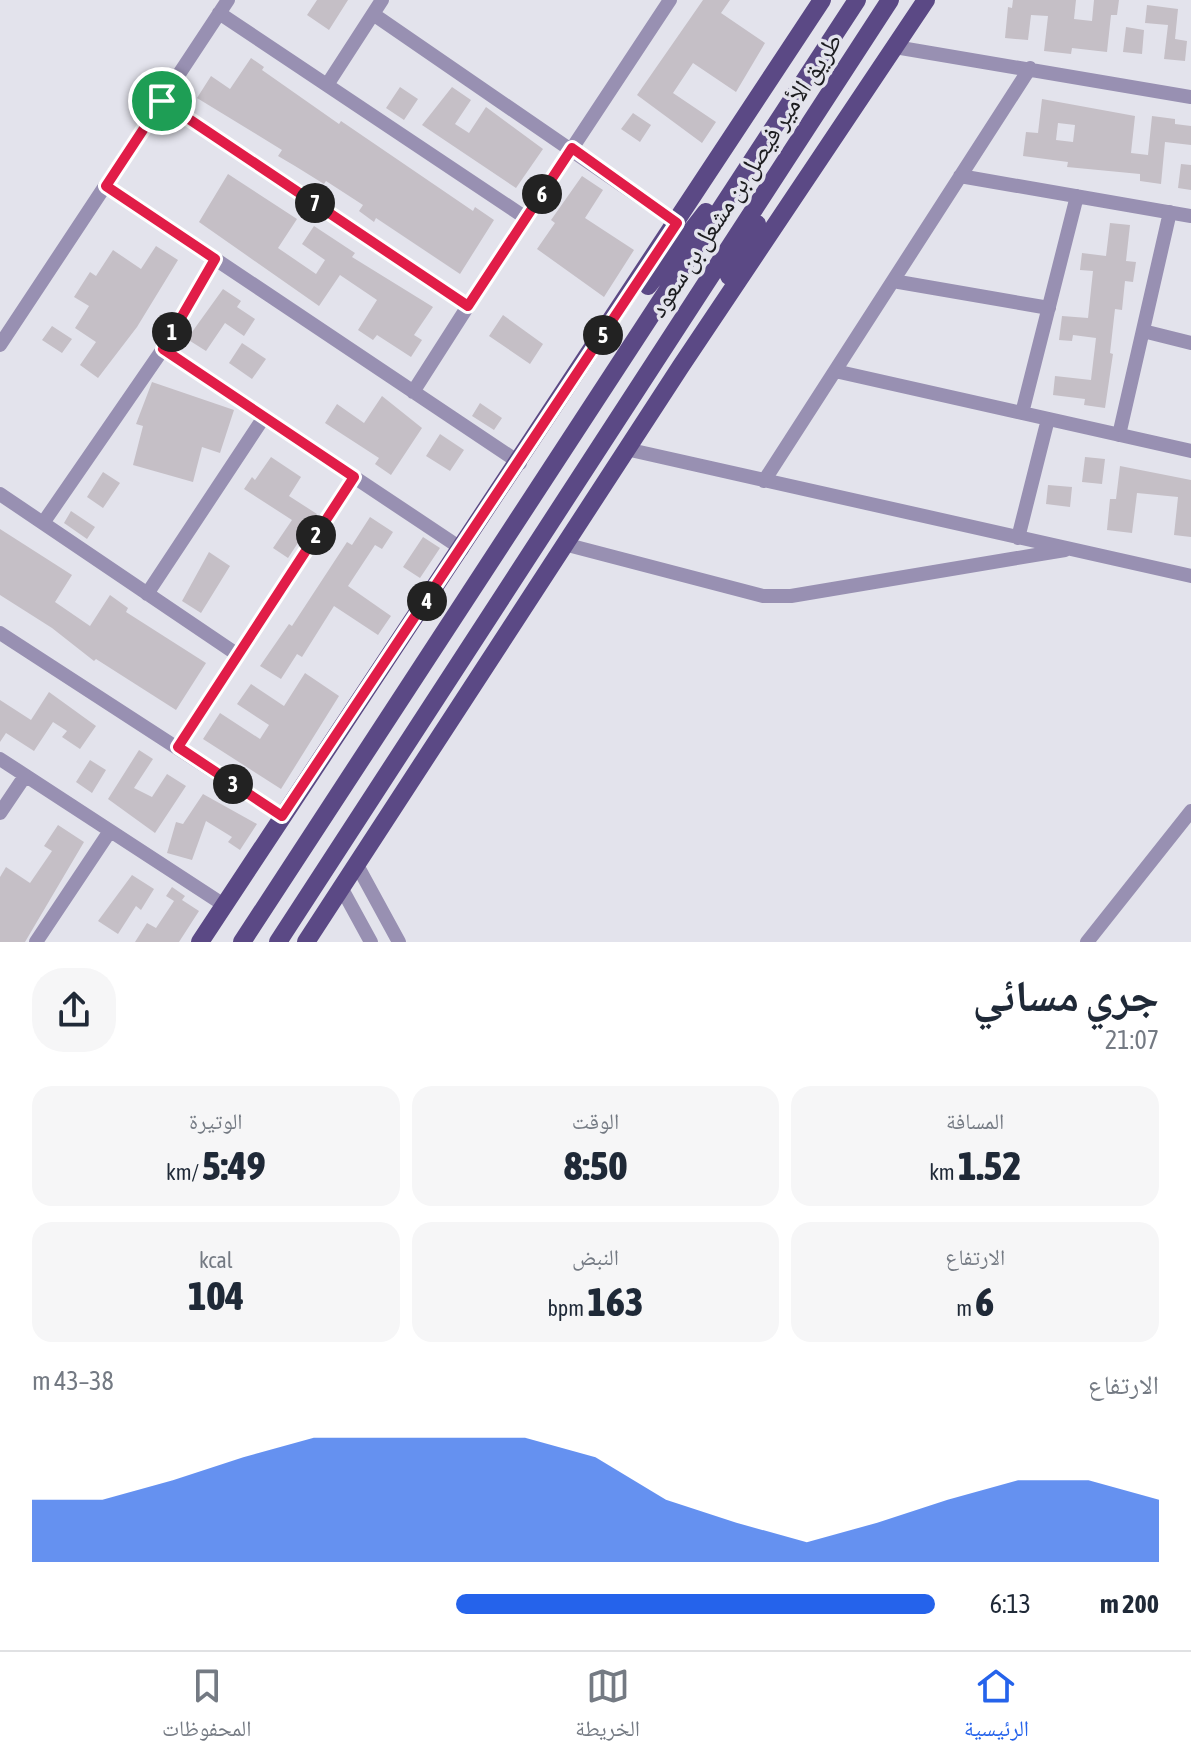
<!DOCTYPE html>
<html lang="ar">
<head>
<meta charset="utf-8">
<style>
	:root { --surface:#fff; --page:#f6f6f7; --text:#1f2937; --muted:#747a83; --line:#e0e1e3; --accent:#2563eb }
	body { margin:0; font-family:"Asap Condensed","Noto Naskh Arabic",sans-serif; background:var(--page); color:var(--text); direction:rtl; height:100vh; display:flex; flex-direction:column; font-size:30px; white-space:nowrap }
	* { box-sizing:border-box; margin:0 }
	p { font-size:26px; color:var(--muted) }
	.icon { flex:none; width:44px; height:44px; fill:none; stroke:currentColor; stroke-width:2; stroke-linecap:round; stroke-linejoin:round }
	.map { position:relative; height:942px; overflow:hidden; direction:ltr }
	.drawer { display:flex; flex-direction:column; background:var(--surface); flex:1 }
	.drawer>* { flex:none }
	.pin { position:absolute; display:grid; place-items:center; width:68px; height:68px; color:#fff; margin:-34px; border:4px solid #fff; border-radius:50%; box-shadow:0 2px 8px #0007 }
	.km { position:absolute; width:40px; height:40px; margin:-20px; border-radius:50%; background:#222; color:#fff; font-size:22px; line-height:40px; text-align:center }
	.round { display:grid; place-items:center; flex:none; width:84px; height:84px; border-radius:32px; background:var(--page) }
	.headline { display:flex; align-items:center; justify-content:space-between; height:136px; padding:0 32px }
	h1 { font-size:44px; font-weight:800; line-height:60px }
	.figures { display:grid; grid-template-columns:repeat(3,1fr); gap:12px; height:136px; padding:8px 32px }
	.figures div { display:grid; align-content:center; border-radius:20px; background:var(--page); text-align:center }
	.figures b { font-size:40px; font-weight:800 }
	.figures small { font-size:22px; font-weight:400 }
	.figures p { font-size:22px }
	.chart { height:224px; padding:16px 32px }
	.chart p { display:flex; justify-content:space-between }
	.chart svg { width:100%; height:144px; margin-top:8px; fill:var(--accent); opacity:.7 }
	ul { padding:0 32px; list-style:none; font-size:26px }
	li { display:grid; grid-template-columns:128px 96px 1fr; align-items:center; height:60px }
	li i { height:20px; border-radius:10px; background:var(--accent) }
	.tabs { display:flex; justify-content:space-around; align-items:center; height:112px; border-top:2px solid var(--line); background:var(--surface); font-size:22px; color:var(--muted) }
	.tabs a { display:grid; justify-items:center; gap:4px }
	.tabs .active { color:var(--accent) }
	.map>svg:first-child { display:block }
	.building { fill:#c5bfc6; fill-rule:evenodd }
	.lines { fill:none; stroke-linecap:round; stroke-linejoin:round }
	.minor { stroke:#9890b2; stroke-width:14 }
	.major { stroke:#5b4985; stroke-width:18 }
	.route-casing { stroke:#fff; stroke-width:16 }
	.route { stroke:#e11d48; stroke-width:10 }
	.labels { text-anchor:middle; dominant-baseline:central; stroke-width:7; stroke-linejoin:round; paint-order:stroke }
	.street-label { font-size:26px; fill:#1c1c1f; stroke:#e3e3ec }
</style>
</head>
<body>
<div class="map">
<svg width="1191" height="942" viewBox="0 0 1191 942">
	<rect width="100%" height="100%" fill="#e3e3ec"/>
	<path class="building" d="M317,0H348L329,30L307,15Z
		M703,0H730L721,13L765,43L736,92L693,63L673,93L716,122L702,143L637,95Z
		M1013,0H1076L1074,19L1092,21L1094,0H1119L1117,15H1111L1107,52L1072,48L1071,54L1044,51L1048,16L1031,15L1028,40L1005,38L1008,7L1012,8Z
		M1147,5L1178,9L1175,39L1187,41L1185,61L1164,59L1168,25L1145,23Z
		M1126,27L1144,30L1142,54L1123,52Z
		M251,58L264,67L262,70L339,124L341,121L473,211L475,207L494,220L460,274L376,218L374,222L359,211L363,205L326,181L324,184L295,166L278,156L282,150L197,98L211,76L230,89Z
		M400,87L418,99L404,120L386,108Z
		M452,87L471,100L455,124L469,133L486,107L543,149L516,188L422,125Z
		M1042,99L1135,116L1131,153L1148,155L1152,116L1175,119V124L1191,126V145L1165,142L1161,184L1140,181V174L1067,167L1068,162L1023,156L1026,132L1038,133ZM1058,123L1075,125L1073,142L1056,140Z
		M633,113L651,125L640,142L621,129Z
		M1181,164L1191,165V190L1178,188Z
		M228,174L297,219L278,248L316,274L325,260L302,244L314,226L355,253L352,257L433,307L414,335L422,340L411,357L377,335L373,340L358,330L377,300L340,275L319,306L199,222Z
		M582,176L603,190L585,218L634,250L604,297L537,249L555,223L551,220Z
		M1110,223L1130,225L1126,261L1136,262L1133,282L1125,281L1122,310L1115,309L1110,353L1113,354L1105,408L1084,405L1085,399L1053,395L1055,376L1091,380L1096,338L1073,335L1072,341L1059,340L1062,316L1088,318L1093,271L1080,270L1082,253L1106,256Z
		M156,246L178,260L137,327L98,378L80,365L96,342L75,328L89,306L74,297L90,272L96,276L113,250L141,269Z
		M223,289L241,301L237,307L255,319L244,336L225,323L206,351L187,339Z
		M503,315L543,344L530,364L489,336Z
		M52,326L72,339L62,353L42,340Z
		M242,343L266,359L252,379L229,363Z
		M152,382L234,410L220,453L202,447L193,482L133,465L143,426L136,424Z
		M382,396L422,428L391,475L375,464L379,458L325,423L337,404L364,423Z
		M480,403L502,418L494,430L472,416Z
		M440,434L464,450L450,471L426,456Z
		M271,457L301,477L289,496L317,514L288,558L273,548L292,520L244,489L252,477L255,480Z
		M1085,457L1105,459L1102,484L1082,482Z
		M1120,466L1191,480V537L1174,535L1178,497L1137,493L1132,533L1107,530L1110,499H1116Z
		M103,472L120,483L103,508L87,497Z
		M1048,485L1072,487L1070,507L1046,504Z
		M71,511L95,527L87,539L64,523Z
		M370,517L393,532L382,549L375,545L348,586L391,616L378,635L334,606L302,657L297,654L281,679L260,666L289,624L292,626L347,542L352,545Z
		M0,529L72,575L55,602L90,626L110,595L128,608L126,612L206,663L176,710L96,659L94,661L52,628L0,595Z
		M423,537L440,548L420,578L403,567Z
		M209,552L230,566L201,613L182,601Z
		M305,673L339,696L281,789L203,739L220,713L260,739L269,725L237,704L251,684L284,706Z
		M49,692L96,726L80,749L62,737L67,731L53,722L34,751L6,733L0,742V700L31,720Z
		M139,750L153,759L134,788L152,797L167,774L186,786L155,833L108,799Z
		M90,760L106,770L92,793L76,782Z
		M203,794L257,824L240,850L228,842L232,837L206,821L192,860L167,853L176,822L183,824Z
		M58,825L84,842L25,942H0V877L6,867L30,883L52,851L44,846Z
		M132,875L154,889L141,910L136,906L118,934L98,921Z
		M172,887L185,896L182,900L199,911L179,942H135L147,923L156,928L174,901L166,896Z"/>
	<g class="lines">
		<path class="minor" d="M219,13L526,218
			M373,14L677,223
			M895,47L1191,97
			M327,85L382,0
			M162,101L468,306L413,392
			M960,176L1191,216
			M106,186L520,463
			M215,259L163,349L354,477
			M893,281L1049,308
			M468,306L670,0
			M1143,331L1191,343
			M0,345L228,0
			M835,371L1191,451
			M1022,413L1077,196
			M1119,435L1170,212
			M626,449L1191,576
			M764,481L1030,68
			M0,494L238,655
			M43,523L163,349
			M1018,538L1048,419
			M564,544L763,596H791L1065,550
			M147,594L264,417
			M0,633L282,816
			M178,747L354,477L462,549
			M0,759L224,905
			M0,813L25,776
			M357,865L399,942
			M342,889L371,942
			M36,942L110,831
			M1087,942L1191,811"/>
		<path class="major" d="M729,276L757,224
			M648,286L706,212
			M200,942L822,0
			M242,942L857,0
			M278,942L890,0
			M306,942L681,366L926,0"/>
	</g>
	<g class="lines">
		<g class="route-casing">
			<path id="route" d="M162,101L468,306L572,148L677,223L282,816L178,747L354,477L163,349L215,259L106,186Z"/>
		</g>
		<use href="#route" class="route"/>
	</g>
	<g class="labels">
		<g class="street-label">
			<text transform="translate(745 175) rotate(-57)">طريق الأمير فيصل بن مشعل بن سعود</text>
		</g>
	</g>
</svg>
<div class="pin" style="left:162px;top:101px;background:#1e9e55"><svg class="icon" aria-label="arrive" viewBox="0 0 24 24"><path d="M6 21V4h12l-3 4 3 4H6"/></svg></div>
<b class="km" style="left:172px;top:332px">1</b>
<b class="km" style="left:316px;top:535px">2</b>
<b class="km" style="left:233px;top:784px">3</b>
<b class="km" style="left:427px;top:601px">4</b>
<b class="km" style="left:603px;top:335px">5</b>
<b class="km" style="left:542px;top:194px">6</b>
<b class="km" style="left:315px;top:203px">7</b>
</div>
<section class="drawer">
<div class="headline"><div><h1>جري مسائي</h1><p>21:07</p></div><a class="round"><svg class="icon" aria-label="share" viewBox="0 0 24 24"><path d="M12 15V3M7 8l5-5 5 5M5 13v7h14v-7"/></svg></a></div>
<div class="figures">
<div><p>المسافة</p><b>1.52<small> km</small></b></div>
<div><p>الوقت</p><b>8:50</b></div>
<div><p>الوتيرة</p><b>5:49<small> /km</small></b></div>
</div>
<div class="figures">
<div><p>الارتفاع</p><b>6<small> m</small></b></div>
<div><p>النبض</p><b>163<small> bpm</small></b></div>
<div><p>kcal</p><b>104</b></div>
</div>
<div class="chart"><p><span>الارتفاع</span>38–43 m</p>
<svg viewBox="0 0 160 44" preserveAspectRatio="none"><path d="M0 44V25L10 25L20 19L30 12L40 6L50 6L60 6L70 6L80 12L90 25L100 32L110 38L120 32L130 25L140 19L150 19L160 25V44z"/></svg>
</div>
<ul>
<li><b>200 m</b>6:13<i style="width:53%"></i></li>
</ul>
</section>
<nav class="tabs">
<a class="active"><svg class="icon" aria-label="home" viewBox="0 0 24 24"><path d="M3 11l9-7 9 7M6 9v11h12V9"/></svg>الرئيسية</a>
<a><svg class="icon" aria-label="map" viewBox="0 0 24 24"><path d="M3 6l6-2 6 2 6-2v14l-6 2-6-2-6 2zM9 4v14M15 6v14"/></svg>الخريطة</a>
<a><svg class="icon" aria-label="saved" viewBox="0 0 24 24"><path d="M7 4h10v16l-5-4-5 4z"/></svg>المحفوظات</a>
</nav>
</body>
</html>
